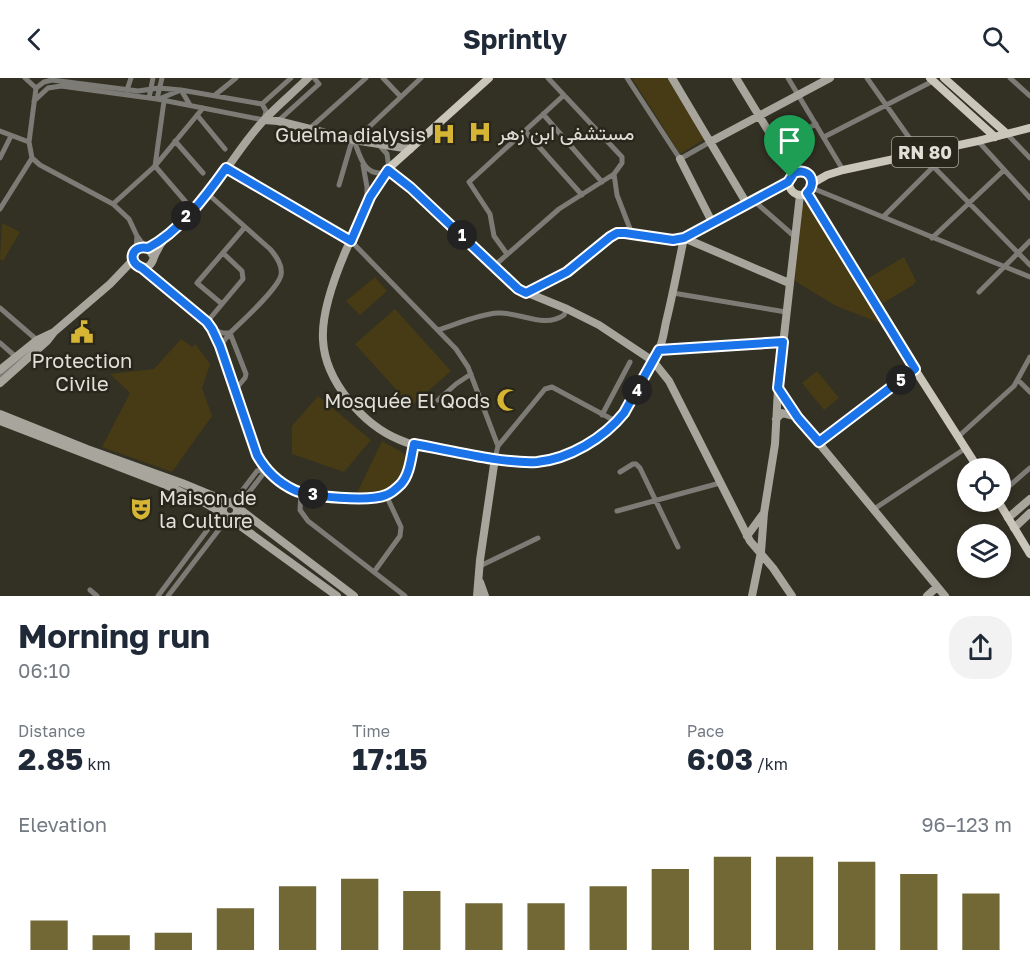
<!DOCTYPE html>
<html lang="en">
<head>
<meta charset="utf-8">
<style>
	:root { --surface:#fff; --page:#f2f2f3; --text:#1f2937; --muted:#747a83; --accent:#716836 }
	body { margin:0; font-family:"Golos Text",Vazirmatn,sans-serif; background:var(--page); color:var(--text); height:100vh; display:flex; flex-direction:column; font-size:22px; white-space:nowrap }
	* { box-sizing:border-box; margin:0 }
	p { font-size:20px; color:var(--muted) }
	.icon { flex:none; width:33px; height:33px; fill:none; stroke:currentColor; stroke-width:2; stroke-linecap:round; stroke-linejoin:round }
	.map { position:relative; height:518px; overflow:hidden }
	.panel { display:flex; flex-direction:column; background:var(--surface); flex:1 }
	.panel>* { flex:none }
	.controls { position:absolute; left:957px; top:380px; display:grid; gap:12px }
	.controls a { display:grid; place-items:center; width:54px; height:54px; border-radius:50%; background:var(--surface); box-shadow:0 3px 9px #0003; font-size:30px }
	.pin { position:absolute; display:grid; place-items:center; width:51px; height:51px; color:#fff; margin:-62px -26px; border-radius:50% 50% 50% 0; rotate:-45deg; box-shadow:0 0 6px #0007 }
	.pin .icon { rotate:45deg }
	.km { position:absolute; width:30px; height:30px; margin:-15px; border-radius:50%; background:#222; color:#fff; font-size:16px; line-height:30px; text-align:center }
	.round { display:grid; place-items:center; flex:none; width:63px; height:63px; border-radius:24px; background:var(--page) }
	.head { display:flex; align-items:center; justify-content:space-between; height:102px; padding:0 18px }
	h1 { font-size:33px; font-weight:700; line-height:45px }
	.metrics { display:grid; grid-template-columns:repeat(3,1fr); gap:9px; height:102px; padding:6px 18px }
	.metrics div { display:grid; align-content:center }
	.metrics b { font-size:30px; font-weight:700 }
	.metrics small { font-size:16px; font-weight:400 }
	.metrics p { font-size:16px }
	.chart { height:168px; padding:12px 18px }
	.chart p { display:flex; justify-content:space-between }
	.chart svg { width:100%; height:108px; margin-top:6px; stroke:var(--accent); stroke-width:6 }
	header { display:flex; justify-content:space-between; align-items:center; height:78px; padding:0 18px; background:var(--surface); font-size:27px; font-weight:700 }
	.map>svg:first-child { display:block }
	.green { fill:#463b14 }
	.lines { fill:none; stroke-linecap:round; stroke-linejoin:round }
	.street { stroke:#7d7b75; stroke-width:5 }
	.secondary { stroke:#a8a59c; stroke-width:8 }
	.primary { stroke:#cac6ba; stroke-width:8 }
	.route-casing { stroke:#fff; stroke-width:12 }
	.route { stroke:#1a73e8; stroke-width:8 }
	.labels { text-anchor:middle; dominant-baseline:central; stroke-width:5; stroke-linejoin:round; paint-order:stroke }
	.shield { fill:#29261b; stroke:#aaa89f; stroke-width:1.5 }
	.shield-label { font-size:18px; font-weight:bold; fill:#e1dfd8 }
	.poi-label { font-size:20px; fill:#e1dfd8; stroke:#29261b; text-anchor:start }
</style>
</head>
<body>
<header><svg class="icon" aria-label="back" viewBox="0 0 24 24"><path d="M15 5l-7 7 7 7"/></svg>Sprintly<svg class="icon" aria-label="search" viewBox="0 0 24 24"><circle cx="10" cy="10" r="6"/><path d="M15 15l6 6"/></svg></header>
<div class="map">
<svg width="1030" height="518" viewBox="0 0 1030 518">
	<rect width="100%" height="100%" fill="#333024"/>
	<path class="green" d="M632,0H668L705,61L680,76Z
		M811,125L880,245L836,228L795,203L801,127Z
		M2,145L20,154L3,183L0,181Z
		M904,179L916,203L913,207L883,225L867,201Z
		M375,199L387,213L360,237L346,223Z
		M395,231L451,293L411,328L355,266Z
		M181,261L192,269L195,266L210,286L202,310L212,338L172,394L102,369L130,315L110,296L154,291Z
		M817,293L839,320L824,332L802,305Z
		M318,318L371,362L344,394L292,376V348Z
		M382,363L407,377C401,406 388,417 357,415Z"/>
	<g class="lines">
		<path class="street" d="M25,0L36,10
			M383,0L401,19
			M548,0L622,79V85L614,96L617,117L632,156
			M627,0L680,81L710,64
			M788,0L843,92
			M867,0L920,75L1030,187
			M1010,0L1030,18
			M127,12L131,0
			M215,17L236,0
			M149,20L153,0
			M157,21L162,0
			M159,21L181,12L190,27
			M34,23L48,10L61,8L157,21L264,42L266,33L262,26
			M164,23L155,88L185,123
			M262,26L291,0
			M543,36L602,104
			M197,37L225,71
			M278,43L319,6L314,0
			M309,51L366,0
			M0,53L29,64
			M525,53L582,117
			M1006,55L1030,80
			M824,59L933,3
			M354,62C360,78 364,100 386,94
			M175,63L203,95
			M978,63L1030,120
			M777,66L816,46
			M380,68L387,76L389,90
			M0,80L11,58
			M363,87L367,109V126
			M226,90L351,163L456,271L468,289L498,368L495,380
			M339,107L351,66L421,0
			M812,110L1030,199
			M208,116L270,171C276,178 283,187 281,197C278,211 242,243 230,255H223L212,251
			M753,122L794,158
			M113,126L155,88L203,30
			M0,131L32,80
			M883,139L933,89
			M137,158L129,141L113,126L40,87L32,80L29,64L36,10L44,4L52,2L138,13L159,10L181,12L262,26
			M932,160L1003,93
			M136,171L137,158L145,169
			M507,176L494,158L490,136L469,104L564,17
			M494,188L559,131L614,96
			M142,190L207,244C217,259 223,277 228,294C242,336 251,401 301,414C318,420 341,420 360,420C401,421 406,401 414,367
			M979,214L1030,163
			M673,215L786,234
			M222,226L197,205L245,149
			M0,230L37,262
			M207,244L243,201L242,193L223,175
			M438,252C457,246 479,236 498,235C520,234 544,251 564,237L567,231
			M0,265L16,279
			M220,268L230,255L246,296L245,300L234,313
			M659,272L783,264
			M0,299L38,267
			M1018,302L1030,314
			M438,322L456,306L471,296
			M602,337L630,284
			M959,358L1014,308L1030,279
			M819,364L915,291
			M498,368L545,311L552,309L617,344
			M620,394L633,386H636L640,390L678,469
			M301,415L300,432L308,443L405,518
			M1000,416L1030,390
			M227,425L238,418L257,393L264,391L263,396L237,430
			M874,431L966,370
			M617,433L720,405
			M480,488L538,460
			M374,494L400,458L401,449L386,417
			M90,512L97,518
			M158,518L223,431
			M168,518L224,445L230,440"/>
		<path class="secondary" d="M672,0L747,126
			M736,0L794,95
			M264,42L278,43L354,62L410,71
			M710,64L830,0
			M680,81L712,144
			M389,90C364,129 320,216 323,262C325,303 363,347 400,362C423,372 451,373 476,377C499,381 525,387 548,382C573,377 602,361 618,342C626,333 631,321 637,311C644,298 654,284 659,271C663,263 664,253 666,244C673,216 678,188 684,160
			M388,92L411,110L518,211L567,231L599,247L653,283L669,303L750,463L773,490L792,518
			M684,160L789,205
			M153,178L148,170L142,168L134,173C128,190 148,196 153,182C162,155 187,139 205,118C227,94 242,65 265,41C278,27 294,14 308,0
			M526,215L567,194L610,159L617,155H625L673,162L684,160L788,104
			M0,292L37,262L54,254
			M0,305L47,263L54,254L110,206L133,182
			M778,311L798,340L945,518
			M0,336L87,371L182,405L233,426L354,518
			M776,341L782,335L797,339
			M0,343L166,407L203,424L224,436
			M223 432a7 7 0 1 1 14 0a7 7 0 1 1-14 0Z
			M228,439L337,518
			M1008,440L1030,421
			M1014,450L1030,435
			M747,458L763,436
			M480,504L485,518
			M477,518L480,482L495,380
			M752,518L761,474L764,435L775,366L778,311L800,117
			M927,518L937,509"/>
		<path class="primary" d="M930,0L995,59
			M944,0L1006,55
			M389,90L489,0
			M789 105a12 12 0 1 1 24 0a12 12 0 1 1-24 0Z
			M813,105L827,97L843,92L978,63L1030,50
			M807,115L877,232L978,390
			M998,423L1030,476"/>
	</g>
	<g class="lines">
		<g class="route-casing">
			<path id="route" d="M226,90L351,163L370,119L388,92L411,110L518,211L526,215L567,194L610,159L617,155H625L673,162L684,160L788,104L794,95C809,89 818,104 807,115L915,291L819,364L798,340L778,310L783,264L659,272L624,335C604,360 569,381 537,384C503,386 449,372 414,366C411,379 410,396 401,406C397,410 392,415 386,417C370,424 309,419 294,412C277,404 266,393 257,377L220,268L212,251L207,244L142,190C126,184 132,166 148,170C179,154 206,118 226,90Z"/>
		</g>
		<use href="#route" class="route"/>
	</g>
	<defs>
		<g id="hospital-bare" transform="scale(1.8)"><path d="M-5-5h3v3.5h4V-5h3V5h-3V1.5h-4V5h-3Z" fill="#d6b534" stroke="#29261b" stroke-width="2.5" paint-order="stroke"/></g>
		<g id="civic-bare" transform="scale(1.8)"><path d="M-.6-6.5H3V-4.5H.6V-3L4-1V1h2V6H-6V1h2V-1L-.6-3ZM-1.2 2.5V6h2.4V2.5Z" fill="#d6b534" stroke="#29261b" stroke-width="2.5" paint-order="stroke"/></g>
		<g id="mosque-bare" transform="scale(1.8)"><path d="M3.5-4.9A6 6 0 1 0 3.5 4.9A5 5 0 1 1 3.5-4.9Z" fill="#d6b534" stroke="#29261b" stroke-width="2.5" paint-order="stroke"/></g>
		<g id="theatre-bare" transform="scale(1.8)"><path d="M-5-5.5Q0-4 5-5.5V0Q5 5 0 6Q-5 5-5 0ZM-3.3-2.5H-1v1.5H-3.3ZM1-2.5H3.3v1.5H1ZM-2.8 1Q0 5.5 2.8 1Z" fill="#d6b534" stroke="#29261b" stroke-width="2.5" paint-order="stroke"/></g>
	</defs>
	<g fill-rule="evenodd">
		<use href="#hospital-bare" x="480" y="54"/>
		<use href="#hospital-bare" x="444" y="56"/>
		<use href="#civic-bare" x="82" y="254"/>
		<use href="#mosque-bare" x="508" y="322"/>
		<use href="#theatre-bare" x="141" y="431"/>
	</g>
	<g class="labels">
		<rect class="shield" x="892" y="59" width="66" height="30" rx="4.5"/>
		<g class="shield-label">
			<text x="925" y="74">RN 80</text>
		</g>
		<g class="poi-label">
			<text x="498" y="54">مستشفى ابن زهر</text>
			<text x="426" y="56" text-anchor="end">Guelma dialysis</text>
			<text x="82" y="282" text-anchor="middle">Protection<tspan x="82" dy="23">Civile</tspan></text>
			<text x="490" y="322" text-anchor="end">Mosquée El Qods</text>
			<text x="159" y="419">Maison de<tspan x="159" dy="23">la Culture</tspan></text>
		</g>
	</g>
</svg>
<div class="controls">
<a><svg class="icon" aria-label="locate" viewBox="0 0 24 24"><circle cx="12" cy="12" r="6"/><path d="M12 2v4M12 18v4M2 12h4M18 12h4"/></svg></a>
<a><svg class="icon" aria-label="layers" viewBox="0 0 24 24"><path d="M12 4l9 5-9 5-9-5zM3 14l9 5 9-5"/></svg></a>
</div>
<div class="pin" style="left:790px;top:99px;background:#1e9e55"><svg class="icon" aria-label="arrive" viewBox="0 0 24 24"><path d="M6 21V4h12l-3 4 3 4H6"/></svg></div>
<b class="km" style="left:462px;top:157px">1</b>
<b class="km" style="left:186px;top:138px">2</b>
<b class="km" style="left:313px;top:416px">3</b>
<b class="km" style="left:637px;top:312px">4</b>
<b class="km" style="left:901px;top:302px">5</b>
</div>
<section class="panel">
<div class="head"><div><h1>Morning run</h1><p>06:10</p></div><a class="round"><svg class="icon" aria-label="share" viewBox="0 0 24 24"><path d="M12 15V3M7 8l5-5 5 5M5 13v7h14v-7"/></svg></a></div>
<div class="metrics">
<div><p>Distance</p><b>2.85<small> km</small></b></div>
<div><p>Time</p><b>17:15</b></div>
<div><p>Pace</p><b>6:03<small> /km</small></b></div>
</div>
<div class="chart"><p><span>Elevation</span>96–123 m</p>
<svg viewBox="0 0 160 44" preserveAspectRatio="none"><path d="M5 44V32M15 44V38M25 44V37M35 44V27M45 44V18M55 44V15M65 44V20M75 44V25M85 44V25M95 44V18M105 44V11M115 44V6M125 44V6M135 44V8M145 44V13M155 44V21"/></svg>
</div>
</section>
</body>
</html>
